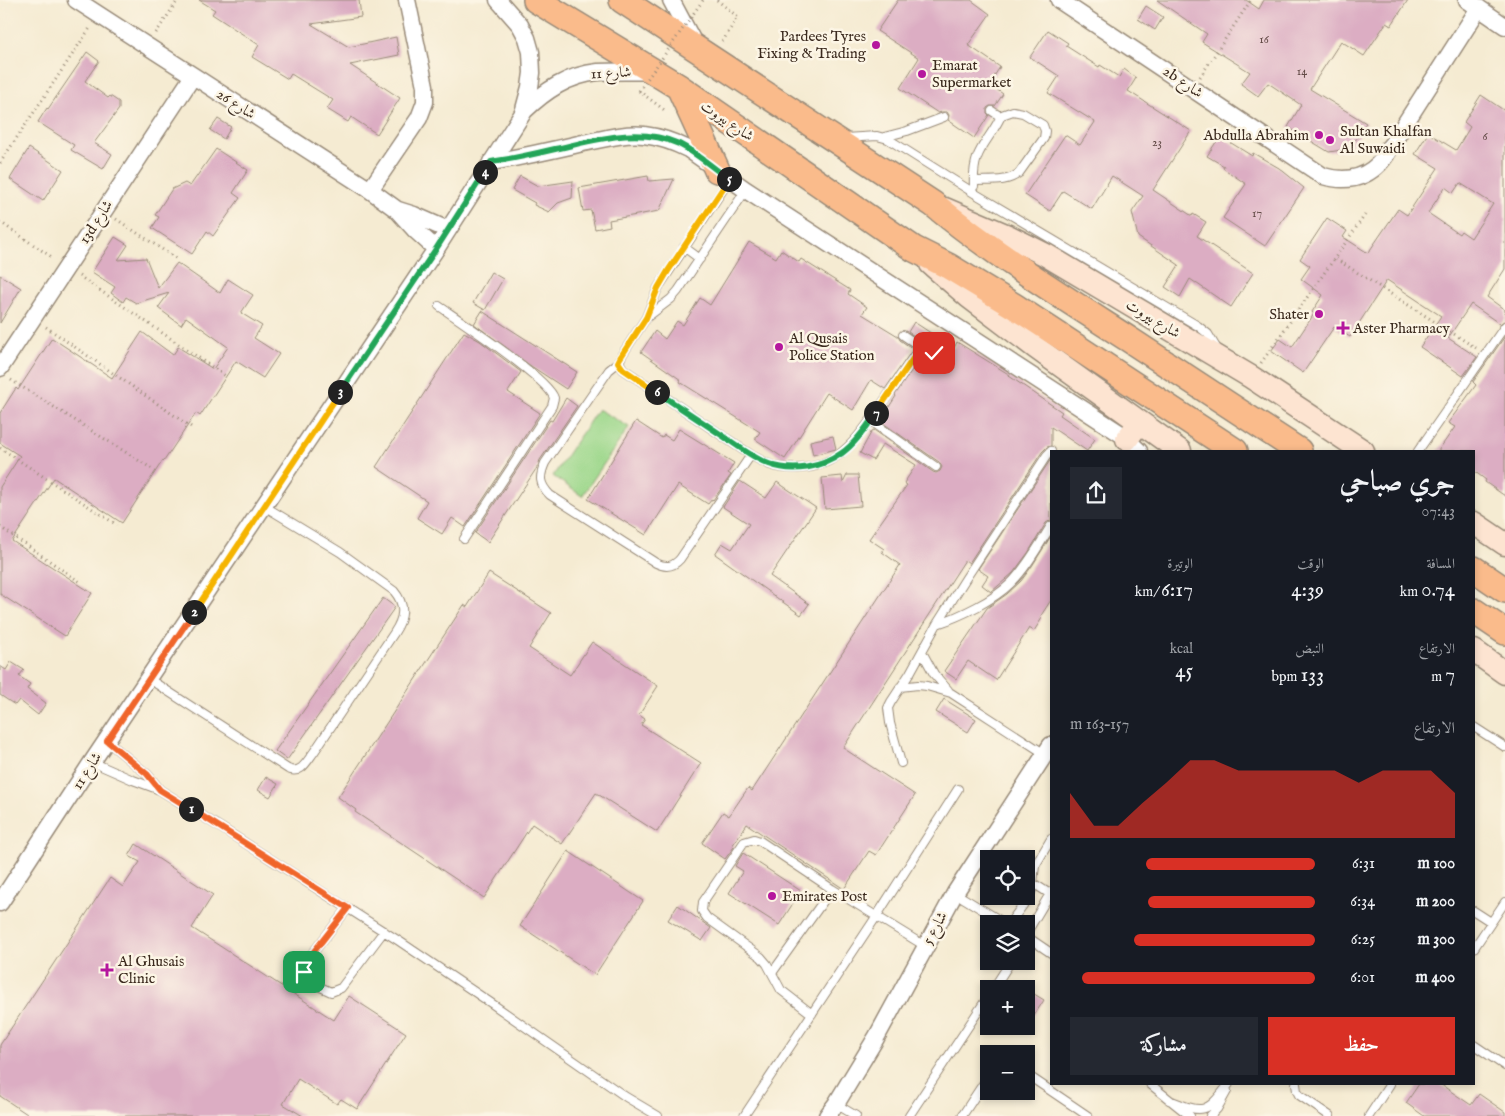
<!DOCTYPE html>
<html lang="ar">
<head>
<meta charset="utf-8">
<style>
	:root { --surface:#171b24; --page:#242831; --text:#f1f3f6; --muted:#9ea1a6; --accent:#d93025 }
	body { margin:0; font-family:"IM FELL English",Amiri,serif; background:var(--page); color:var(--text); direction:rtl; height:100vh; display:flex; flex-direction:column; font-size:19px; white-space:nowrap }
	* { box-sizing:border-box; margin:0 }
	p { font-size:16px; color:var(--muted) }
	.icon { flex:none; width:28px; height:28px; fill:none; stroke:currentColor; stroke-width:2; stroke-linecap:round; stroke-linejoin:round }
	.map { position:relative; flex:1; overflow:hidden; direction:ltr }
	.details { position:absolute; left:1050px; top:450px; width:425px; height:635px; display:flex; flex-direction:column; background:var(--surface); border-radius:0px; box-shadow:0 2px 8px #0003; direction:rtl }
	.details>* { flex:none }
	.buttons { position:absolute; left:980px; top:850px; display:grid; gap:10px }
	.buttons a { display:grid; place-items:center; width:55px; height:55px; border-radius:0px; background:var(--surface); box-shadow:0 2px 8px #0003; font-size:25px }
	.pin { position:absolute; display:grid; place-items:center; width:42px; height:42px; color:#fff; margin:-21px; border-radius:10px; box-shadow:0 2px 8px #0006 }
	.km { position:absolute; width:25px; height:25px; margin:-12px; border-radius:50%; background:#222; color:#fff; font-size:14px; line-height:25px; text-align:center }
	.round { display:grid; place-items:center; flex:none; width:52px; height:52px; border-radius:0px; background:var(--page) }
	.overview { display:flex; align-items:center; justify-content:space-between; height:85px; padding:0 20px }
	h1 { font-size:28px; font-weight:600; line-height:38px }
	.stats { display:grid; grid-template-columns:repeat(3,1fr); gap:8px; height:85px; padding:5px 20px }
	.stats div { display:grid; align-content:center }
	.stats b { font-size:21px; font-weight:600 }
	.stats small { font-size:14px; font-weight:400 }
	.stats p { font-size:14px }
	.chart { height:140px; padding:10px 20px }
	.chart p { display:flex; justify-content:space-between }
	.chart svg { width:100%; height:90px; margin-top:5px; fill:var(--accent); opacity:.7 }
	.button { display:flex; gap:10px; margin-top:auto; padding:10px 20px }
	.button a { flex:1; height:58px; border-radius:0px; background:var(--accent); color:#fff; font-size:20px; font-weight:600; line-height:58px; text-align:center }
	.button a+a { background:var(--page); color:var(--text) }
	ul { padding:0 20px; list-style:none; font-size:16px }
	li { display:grid; grid-template-columns:80px 60px 1fr; align-items:center; height:38px }
	li i { height:12px; border-radius:6px; background:var(--accent) }
	.map>svg:first-child { display:block }
	.green { fill:#9bd78a; stroke:#6b8054 }
	.building { fill:#dcadc3; fill-rule:evenodd }
	.lines { fill:none; stroke-linecap:round; stroke-linejoin:round }
	.service-casing { stroke:#988a78; stroke-width:10 }
	.minor-casing { stroke:#988a78; stroke-width:19 }
	.secondary-casing { stroke:#988a78; stroke-width:25 }
	.primary-casing { stroke:#988a78; stroke-width:28 }
	.path { stroke:#988a78; stroke-width:3; stroke-dasharray:1 4; stroke-linecap:butt }
	.service { stroke:#fff; stroke-width:8 }
	.minor { stroke:#fff; stroke-width:16 }
	.secondary { stroke:#fde4d1; stroke-width:22 }
	.primary { stroke:#fabb8b; stroke-width:25 }
	.path-bridge { stroke:#988a78; stroke-width:3; stroke-dasharray:1 4; stroke-linecap:butt }
	.split-1-casing { stroke:#fff; stroke-width:10 }
	.split-2-casing { stroke:#fff; stroke-width:10 }
	.split-3-casing { stroke:#fff; stroke-width:10 }
	.split-4-casing { stroke:#fff; stroke-width:10 }
	.split-5-casing { stroke:#fff; stroke-width:10 }
	.split-6-casing { stroke:#fff; stroke-width:10 }
	.split-7-casing { stroke:#fff; stroke-width:10 }
	.split-8-casing { stroke:#fff; stroke-width:10 }
	.split-1 { stroke:#f0652b; stroke-width:6 }
	.split-2 { stroke:#f0652b; stroke-width:6 }
	.split-3 { stroke:#f5b400; stroke-width:6 }
	.split-4 { stroke:#22a559; stroke-width:6 }
	.split-5 { stroke:#22a559; stroke-width:6 }
	.split-6 { stroke:#f5b400; stroke-width:6 }
	.split-7 { stroke:#22a559; stroke-width:6 }
	.split-8 { stroke:#f5b400; stroke-width:6 }
	.poi-dot { fill:#b5179e; stroke:#fcf5e5; stroke-width:2 }
	.labels { text-anchor:middle; dominant-baseline:central; stroke-width:5; stroke-linejoin:round; paint-order:stroke }
	.number-label { font-size:12px; fill:#634b47 }
	.poi-label { font-size:15px; fill:#3b2a1e; stroke:#fcf5e5; text-anchor:start }
	.street-label { font-size:15px; fill:#3b2a1e; stroke:#fcf5e5 }
</style>
</head>
<body>
<div class="map">
<svg width="1505" height="1116" viewBox="0 0 1505 1116">
	<rect width="100%" height="100%" fill="#fcf5e5"/>
	<filter id="ink" filterUnits="userSpaceOnUse"><feTurbulence type="fractalNoise" baseFrequency=".02" numOctaves="2"/><feDisplacementMap in="SourceGraphic" scale="10" xChannelSelector="R" yChannelSelector="G"/><feConvolveMatrix kernelMatrix="1 2 1 2 8 2 1 2 1" color-interpolation-filters="sRGB"/></filter>
	<filter id="wash" filterUnits="userSpaceOnUse"><feTurbulence type="fractalNoise" baseFrequency=".0096" numOctaves="4" result="noise"/><feDisplacementMap in="SourceGraphic" scale="20" xChannelSelector="R" yChannelSelector="G"/><feGaussianBlur stdDeviation="1.12" result="paint"/><feColorMatrix in="noise" values="0 0 0 0 0 0 0 0 0 0 0 0 0 0 0 0 0 1.4 0 .05"/><feComposite in="paint" operator="in"/></filter>
	<g filter="url(#wash)">
		<rect width="100%" height="100%" fill="#f5ebd2"/>
		<path class="green" d="M598,409L629,427L582,496L553,476Z"/>
		<g id="blocks">
			<path class="building" d="M199,0H359L361,17L311,24L349,47L396,37L399,55L350,65L400,98L377,134L351,117L348,122L327,109L333,100L291,74L288,79L252,57L259,45L212,14L215,10Z
				M898,0H971L990,14L968,45L1000,67L989,84L1003,94L995,106H990L987,108V113L989,115L974,138L948,120L949,115L947,112H942L938,113L900,88L919,58L877,31Z
				M1157,0H1246L1259,9L1264,0H1408L1391,26L1386,23L1364,56L1341,41L1310,89L1366,123L1358,137L1348,149L1329,152L1288,127L1301,105L1268,83L1258,96L1241,84L1250,72L1202,42L1207,34Z
				M1146,6L1163,17L1155,30L1138,19Z
				M1048,30L1068,43L1066,46L1099,67L1100,65L1119,77L1124,69L1136,78L1128,91L1191,131L1153,190L1192,216L1193,214L1206,222L1197,236L1253,273L1231,307L1190,279L1180,297L1165,287L1179,265L1138,237L1132,212L1143,196L1112,176L1092,209L1063,191L1050,211L1025,195L1065,135L1080,145L1095,122L1048,93L1059,76L1030,57Z
				M87,52L99,61L85,81L108,98L110,96L119,102V109L94,143L112,154L103,169L71,150L74,145L38,122L47,108L48,109Z
				M1481,95L1505,111V269L1487,297L1505,310V320L1500,324L1471,304L1448,338L1477,357L1463,376L1420,347L1441,316L1387,280L1350,337L1334,327L1303,373L1271,351L1280,339L1292,347L1314,314L1312,312L1323,295L1301,279L1310,266L1300,259L1327,218L1347,231L1343,237L1368,253L1398,209L1407,215L1438,168L1415,154L1428,133L1456,150L1470,127L1464,122ZM1460,183L1493,204L1471,238L1461,231L1459,234L1428,213L1445,187L1453,193Z
				M218,119L231,127L224,139L210,130Z
				M1220,136L1252,156L1253,153L1279,168L1304,188L1265,246L1223,218L1246,184L1223,168L1224,166L1207,156Z
				M29,148L63,170L43,201L10,179Z
				M216,149L248,170L233,193L240,198L213,236L207,231L192,254L152,228L159,217L155,215L172,189L185,183L190,186Z
				M520,176L538,186L573,181L572,198L558,203L549,212L534,205L535,203L512,190Z
				M648,176L649,181L674,179L659,211L609,220L610,226L595,229L591,210L583,211L579,188Z
				M115,237L128,245L118,260L146,258L158,288L177,263L220,293L228,279L253,295L241,313L262,326L254,338L279,354L263,378L236,361L200,416L196,413L164,461L163,460L122,523L54,478L12,541L92,593L65,636L0,594V487L20,456L0,443V413L16,388L18,390L52,338L112,378L142,332L173,355L178,347L213,369L228,347L186,317L181,325L158,308L169,293L136,303L126,297L123,302L111,293L115,287L92,272Z
				M749,242L776,258L781,250L799,262L801,259L850,290L848,294L867,307L862,314L898,336L900,340L913,349L885,389L871,380L853,410L827,393L785,459L755,439L760,432L680,382L681,380L641,352L655,331L665,339L677,321L683,325L700,298L710,305Z
				M491,272L503,279L485,310L473,303Z
				M0,275L21,288L0,323Z
				M482,311L577,372L566,389L531,366L474,324Z
				M914,322L940,339L933,347H931L908,332Z
				M464,332L480,341L521,372L508,392L540,413L465,527L452,518L442,534L417,518L427,501L376,467Z
				M1505,336V496L1485,482L1486,480L1474,471V451H1438L1455,427L1448,423L1476,385L1473,382Z
				M957,342L1010,375L1009,376L1062,412L1060,415L1095,439L1087,451L1051,427V446L1047,447L1042,452L969,563L965,560L843,748L915,795L876,855L869,851L844,889L747,824L732,846L734,847L725,859L702,843L723,812L729,816L748,788L752,791L900,565L882,552L884,549L869,539L907,485L904,483L916,465L883,444L873,460L860,453L872,431L874,430L933,472L936,473L940,471L942,467L939,462L880,421L896,396L895,395L922,355L930,358H937L949,345L954,348Z
				M566,398L577,406L540,460L538,466L488,542L475,533L550,420L552,421Z
				M636,421L662,438L664,435L672,440L679,429L734,463L728,473L731,475L713,500L712,499L708,504L678,485L646,535L588,499Z
				M833,436L836,449L813,455L810,441Z
				M1051,459V520L1046,523L1028,553L1013,573L991,592L982,585L988,576L978,569Z
				M847,475H858L861,506L825,509L822,478L842,476L843,483Z
				M740,481L766,498L777,482L816,508L770,576L809,604L801,615L715,554L722,543L732,549L749,524L723,507Z
				M1051,536V600L1040,617L1042,618L1034,631L1029,628L996,680L968,661L956,679L944,671L987,608L1007,594L1021,581L1032,566Z
				M489,573L551,613L529,648L570,675L592,642L658,686L639,715L645,719L641,725L701,763L657,832L596,793L562,844L532,824L484,898L355,812L356,810L338,797L464,605L467,607Z
				M383,598L395,607L287,760L275,751Z
				M11,662L24,670L19,676L30,684L27,689L46,703L38,715L19,700L15,705L0,695V666L6,670Z
				M944,699L976,719L968,732L936,712Z
				M266,777L278,784L270,797L258,790Z
				M136,844L213,895L192,928L334,1020L349,996L406,1033L357,1109L341,1099L337,1104L298,1079L283,1104L303,1116H30L0,1096V1045L110,878L123,887L140,862L129,856Z
				M568,851L643,901L595,975L520,926Z
				M743,853L801,891L779,925L729,893L743,871L735,866Z
				M678,905L711,928L702,941L668,920Z
				M1026,989L1044,1000L1026,1028Z
				M1419,1084H1440L1471,1105L1479,1094L1505,1112V1116H1424L1406,1103Z"/>
		</g>
	</g>
	<g filter="url(#ink)">
		<use href="#blocks" fill-opacity="0" stroke="#988a78" stroke-width="1"/>
		<g class="lines">
			<g class="service-casing">
				<path id="service" d="M884,137L907,131L944,117
					M845,138L877,136L888,139L974,193L1198,326L1208,334L1217,349
					M730,179L658,288L646,318L622,355L619,362L609,370L545,463C539,477 539,484 550,495L656,563C666,568 673,567 680,559L751,455
					M974,181C989,180 1007,183 1019,173L1044,138L1045,131L1043,125L1023,113L1013,111L999,116
					M974,186C972,150 986,146 1000,118L998,115L992,111
					M684,247L700,259
					M439,306C459,320 549,379 554,398L552,406L464,539
					M646,318L671,299L678,291L746,190
					M903,335L928,352L931,353L936,352L944,343
					M619,362L623,369L751,455C756,458 762,461 768,464C779,468 790,469 802,468C840,466 862,433 882,404C895,385 908,366 921,347
					M871,421L936,467
					M1418,451L1505,326
					M937,624C961,616 994,600 1011,583C1027,567 1039,545 1051,526
					M922,652L934,674L948,690
					M149,679L288,769C301,775 307,761 314,752L394,633C404,618 406,605 394,591L340,552L264,506
					M900,687L918,685L927,686L951,693L1045,754
					M1474,727L1505,747
					M107,741L147,774L160,790
					M92,762L133,780L160,790L220,827L399,941L491,1003L626,1097L658,1116
					M901,763L890,723L888,708L891,702L910,673L937,624L966,578L1047,455L1051,451
					M1033,883L1050,894
					M955,893L1006,924
					M348,908L308,959L304,972L314,984L331,992L341,988L384,931
					M1474,911L1491,922
					M1009,924L1029,897L1032,890L1035,866L1051,839
					M1026,934L1051,892
					M1026,936L1051,953
					M1474,948L1505,902
					M772,973L832,889
					M993,989L1011,961
					M812,1014L781,990L767,964L761,957L707,918L702,911L703,902L744,842L754,839L760,841L832,889L925,946
					M1474,1045L1505,1066
					M1026,1074L1088,1116
					M1150,1084L1190,1116
					M1296,1084L1297,1091L1299,1095L1330,1116
					M1169,1100C1204,1114 1206,1114 1229,1084
					M836,1104L856,1116
					M744,1116L876,917L958,789
					M909,1116L989,995
					M962,1116L989,1075
					M1210,1116L1217,1109L1227,1091
					M1369,1116L1390,1084"/>
			</g>
			<g class="minor-casing">
				<path id="minor" d="M76,0L370,190L396,209L415,230L436,249
					M671,0L695,45
					M1059,0L1323,176C1354,185 1378,174 1392,144
					M1467,0L1505,26
					M524,111C545,91 568,75 598,72C616,71 634,72 653,71
					M1385,152L1392,144L1479,8
					M491,162C522,157 552,150 583,143C603,139 623,133 644,135C660,137 674,142 688,149L746,190L1121,434L1139,451
					M370,190L419,118L425,102V86L407,0
					M398,210L414,215L448,230
					M0,368L193,76
					M0,903L92,762L436,249L523,113L530,87L532,73L531,52L527,38L520,25L498,0
					M827,1116L836,1104L876,1038L955,893L1051,745"/>
			</g>
			<g class="secondary-casing">
				<path id="secondary" d="M945,209L1008,236L1046,255L1251,377L1363,451
					M931,264L969,297L1035,347L1180,451
					M1127,439L1139,423
					M1474,523L1505,544
					M1474,651L1505,673"/>
			</g>
			<g class="primary-casing">
				<path id="primary" d="M536,0L679,87L914,249L948,266L1014,306L1235,451
					M622,0L933,204C995,255 1063,297 1130,340C1187,377 1243,414 1299,451
					M679,87L717,170
					M1474,569L1505,590
					M1474,611L1505,632"/>
			</g>
			<path class="path" d="M717,0L738,17L722,42
				M156,33L178,0
				M1200,77L1251,0
				M639,91L667,112
				M0,163L90,28
				M116,219L177,259
				M0,222L53,258
				M1336,259L1476,348
				M79,276L227,377
				M46,327L194,429
				M1261,363L1365,215
				M11,380L154,470
				M0,448L117,525
				M0,527L80,582"/>
			<use href="#service" class="service"/>
			<use href="#minor" class="minor"/>
			<use href="#secondary" class="secondary"/>
			<use href="#primary" class="primary"/>
			<path class="path-bridge" d="M639,91L703,0"/>
		</g>
	</g>
	<g class="lines" filter="url(#ink)">
		<g class="split-1-casing">
			<path id="split-1" d="M191,809L348,908L308,959L304,972"/>
		</g>
		<g class="split-2-casing">
			<path id="split-2" d="M191,809L160,790L147,774L107,741L194,612"/>
		</g>
		<g class="split-3-casing">
			<path id="split-3" d="M194,612L340,392"/>
		</g>
		<g class="split-4-casing">
			<path id="split-4" d="M340,392L436,249L485,172"/>
		</g>
		<g class="split-5-casing">
			<path id="split-5" d="M485,172L491,162C513,159 534,154 555,149C596,140 638,126 679,144C697,153 713,168 729,179"/>
		</g>
		<g class="split-6-casing">
			<path id="split-6" d="M657,392L623,369L618,362L620,358L646,318L658,288L668,271L729,179"/>
		</g>
		<g class="split-7-casing">
			<path id="split-7" d="M657,392C679,407 701,421 723,436C738,446 753,458 769,464C793,473 821,468 842,453C856,443 867,427 876,413"/>
		</g>
		<g class="split-8-casing">
			<path id="split-8" d="M876,413L921,347L934,353"/>
		</g>
		<use href="#split-1" class="split-1"/>
		<use href="#split-2" class="split-2"/>
		<use href="#split-3" class="split-3"/>
		<use href="#split-4" class="split-4"/>
		<use href="#split-5" class="split-5"/>
		<use href="#split-6" class="split-6"/>
		<use href="#split-7" class="split-7"/>
		<use href="#split-8" class="split-8"/>
	</g>
	<g class="poi-dot">
		<circle cx="876" cy="45" r="5"/>
		<circle cx="922" cy="74" r="5"/>
		<circle cx="1319" cy="135" r="5"/>
		<circle cx="1330" cy="140" r="5"/>
		<circle cx="1319" cy="314" r="5"/>
		<path d="M1340.5 320.5h5v5h5v5h-5v5h-5v-5h-5v-5h5z"/>
		<circle cx="779" cy="347" r="5"/>
		<circle cx="772" cy="896" r="5"/>
		<path d="M104.5 962.5h5v5h5v5h-5v5h-5v-5h-5v-5h5z"/>
	</g>
	<g class="labels">
		<g class="number-label">
			<text x="1264" y="39">16</text>
			<text x="1302" y="71">14</text>
			<text x="1485" y="136">6</text>
			<text x="1157" y="142">23</text>
			<text x="1257" y="213">17</text>
		</g>
		<g class="poi-label">
			<text x="866" y="36" text-anchor="end">Pardees Tyres<tspan x="866" dy="17">Fixing &amp; Trading</tspan></text>
			<text x="932" y="65">Emarat<tspan x="932" dy="17">Supermarket</tspan></text>
			<text x="1340" y="131">Sultan Khalfan<tspan x="1340" dy="17">Al Suwaidi</tspan></text>
			<text x="1309" y="135" text-anchor="end">Abdulla Abrahim</text>
			<text x="1309" y="314" text-anchor="end">Shater</text>
			<text x="1353" y="328">Aster Pharmacy</text>
			<text x="789" y="338">Al Qusais<tspan x="789" dy="17">Police Station</tspan></text>
			<text x="782" y="896">Emirates Post</text>
			<text x="118" y="961">Al Ghusais<tspan x="118" dy="17">Clinic</tspan></text>
		</g>
		<g class="street-label">
			<text transform="translate(611 73) rotate(-3)">شارع 11</text>
			<text transform="translate(1183 82) rotate(34)">2b شارع</text>
			<text transform="translate(236 104) rotate(33)">شارع 26</text>
			<text transform="translate(727 121) rotate(34)">شارع بيروت</text>
			<text transform="translate(96 222) rotate(-57)">13d شارع</text>
			<text transform="translate(1153 319) rotate(31)">شارع بيروت</text>
			<text transform="translate(87 771) rotate(-57)">شارع 11</text>
			<text transform="translate(935 928) rotate(-61)">شارع 5</text>
		</g>
	</g>
</svg>
<div class="buttons">
<a><svg class="icon" aria-label="locate" viewBox="0 0 24 24"><circle cx="12" cy="12" r="6"/><path d="M12 2v4M12 18v4M2 12h4M18 12h4"/></svg></a>
<a><svg class="icon" aria-label="layers" viewBox="0 0 24 24"><path d="M12 4l9 5-9 5-9-5zM3 14l9 5 9-5"/></svg></a>
<a>+</a>
<a>−</a>
</div>
<div class="pin" style="left:304px;top:972px;background:#1e9e55"><svg class="icon" aria-label="arrive" viewBox="0 0 24 24"><path d="M6 21V4h12l-3 4 3 4H6"/></svg></div>
<div class="pin" style="left:934px;top:353px;background:#d93025"><svg class="icon" aria-label="check" viewBox="0 0 24 24"><path d="M5 12l5 5 9-10"/></svg></div>
<b class="km" style="left:191px;top:809px">1</b>
<b class="km" style="left:194px;top:612px">2</b>
<b class="km" style="left:340px;top:392px">3</b>
<b class="km" style="left:485px;top:172px">4</b>
<b class="km" style="left:729px;top:179px">5</b>
<b class="km" style="left:657px;top:392px">6</b>
<b class="km" style="left:876px;top:413px">7</b>
<section class="details">
<div class="overview"><div><h1>جري صباحي</h1><p>07:43</p></div><a class="round"><svg class="icon" aria-label="share" viewBox="0 0 24 24"><path d="M12 15V3M7 8l5-5 5 5M5 13v7h14v-7"/></svg></a></div>
<div class="stats">
<div><p>المسافة</p><b>0.74<small> km</small></b></div>
<div><p>الوقت</p><b>4:39</b></div>
<div><p>الوتيرة</p><b>6:17<small> /km</small></b></div>
</div>
<div class="stats">
<div><p>الارتفاع</p><b>7<small> m</small></b></div>
<div><p>النبض</p><b>133<small> bpm</small></b></div>
<div><p>kcal</p><b>45</b></div>
</div>
<div class="chart"><p><span>الارتفاع</span>157–163 m</p>
<svg viewBox="0 0 160 44" preserveAspectRatio="none"><path d="M0 44V22L10 38L20 38L30 27L40 17L50 6L60 6L70 11L80 11L90 11L100 11L110 11L120 17L130 11L140 11L150 11L160 22V44z"/></svg>
</div>
<ul>
<li><b>100 m</b>6:31<i style="width:69%"></i></li>
<li><b>200 m</b>6:34<i style="width:68%"></i></li>
<li><b>300 m</b>6:25<i style="width:74%"></i></li>
<li><b>400 m</b>6:01<i style="width:95%"></i></li>
</ul>
<div class="button"><a>حفظ</a><a>مشاركة</a></div>
</section>
</div>
</body>
</html>
